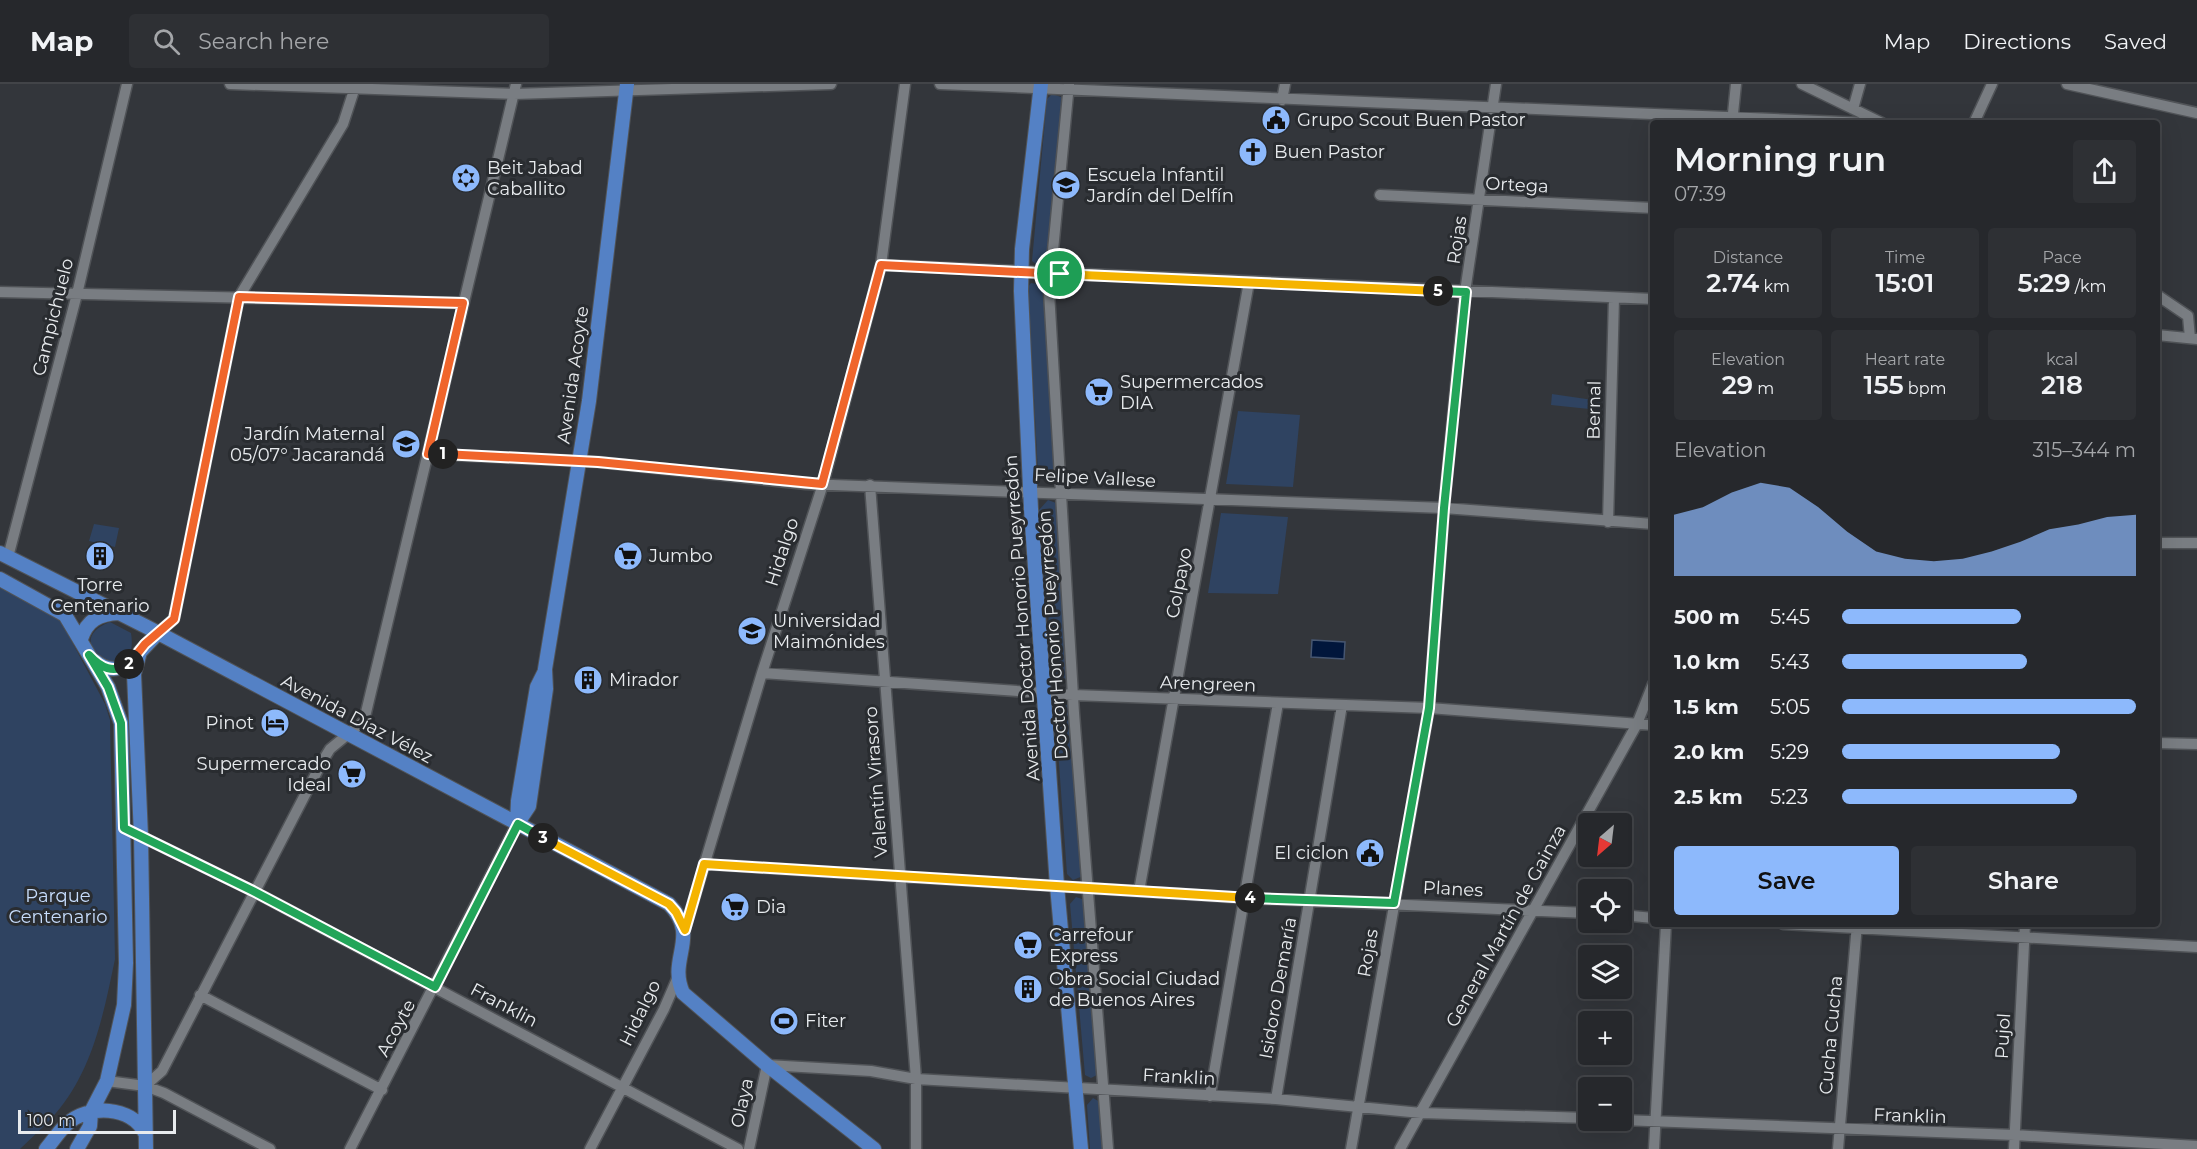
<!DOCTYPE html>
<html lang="en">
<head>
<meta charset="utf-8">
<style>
	:root { --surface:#26282c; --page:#2e3034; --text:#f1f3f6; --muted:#a4a6a9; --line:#424448; --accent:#8db9fc }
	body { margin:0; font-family:Montserrat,sans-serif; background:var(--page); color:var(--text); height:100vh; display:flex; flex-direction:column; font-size:22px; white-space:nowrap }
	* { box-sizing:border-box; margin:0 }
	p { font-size:20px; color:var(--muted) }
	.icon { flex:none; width:33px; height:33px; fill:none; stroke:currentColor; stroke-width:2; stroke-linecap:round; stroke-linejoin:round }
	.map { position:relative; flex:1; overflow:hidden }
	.side { position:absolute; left:1650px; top:36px; width:510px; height:807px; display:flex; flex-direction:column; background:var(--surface); border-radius:6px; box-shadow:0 6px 24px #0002,0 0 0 2px var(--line) }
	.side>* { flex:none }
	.needle { width:39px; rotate:208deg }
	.fabs { position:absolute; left:1578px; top:729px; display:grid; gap:12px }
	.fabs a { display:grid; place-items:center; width:54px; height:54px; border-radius:6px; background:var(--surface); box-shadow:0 6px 24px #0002,0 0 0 2px var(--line); font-size:30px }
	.scale { position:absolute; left:18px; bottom:15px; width:158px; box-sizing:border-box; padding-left:6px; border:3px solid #e8ebee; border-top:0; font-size:16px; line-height:21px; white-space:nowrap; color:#e8ebee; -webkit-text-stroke:4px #292c30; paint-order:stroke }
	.pin { position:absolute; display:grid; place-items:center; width:51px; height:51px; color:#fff; margin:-26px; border:3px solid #fff; border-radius:50%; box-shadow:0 2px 6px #0007 }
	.km { position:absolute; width:30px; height:30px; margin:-15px; border-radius:50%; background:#222; color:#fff; font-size:16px; line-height:30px; text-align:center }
	.round { display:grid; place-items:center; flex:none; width:63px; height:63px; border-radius:6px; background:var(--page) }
	.summary { display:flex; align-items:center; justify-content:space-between; height:102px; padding:0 24px }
	h1 { font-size:33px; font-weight:600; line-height:45px }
	.metrics { display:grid; grid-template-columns:repeat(3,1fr); gap:9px; height:102px; padding:6px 24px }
	.metrics div { display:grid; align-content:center; border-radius:6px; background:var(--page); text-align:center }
	.metrics b { font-size:26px; font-weight:600 }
	.metrics small { font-size:16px; font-weight:400 }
	.metrics p { font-size:16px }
	.chart { height:168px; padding:12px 24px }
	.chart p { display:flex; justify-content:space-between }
	.chart svg { width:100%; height:108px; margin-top:6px; fill:var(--accent); opacity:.7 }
	.primary-button { display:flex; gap:12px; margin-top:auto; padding:12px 24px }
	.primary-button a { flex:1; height:69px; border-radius:6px; background:var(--accent); color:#111; font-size:24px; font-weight:600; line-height:69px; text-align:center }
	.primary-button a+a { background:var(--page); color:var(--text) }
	ul { padding:0 24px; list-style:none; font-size:20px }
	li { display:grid; grid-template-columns:96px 72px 1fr; align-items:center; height:45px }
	li i { height:15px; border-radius:8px; background:var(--accent) }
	header { display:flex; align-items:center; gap:36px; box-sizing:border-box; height:84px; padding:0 30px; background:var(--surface); border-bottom:2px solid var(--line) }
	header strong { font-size:28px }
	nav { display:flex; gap:33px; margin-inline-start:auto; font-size:21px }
	.search { width:420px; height:54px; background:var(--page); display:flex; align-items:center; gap:15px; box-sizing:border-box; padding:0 21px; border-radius:6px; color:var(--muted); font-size:22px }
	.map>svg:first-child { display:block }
	.green { fill:#2f4361 }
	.water { fill:#01163b; stroke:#465671; stroke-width:1.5 }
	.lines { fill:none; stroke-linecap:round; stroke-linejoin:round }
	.minor-casing { stroke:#505357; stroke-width:13 }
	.major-casing { stroke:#505357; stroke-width:16 }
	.minor { stroke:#797d82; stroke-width:10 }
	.major { stroke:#5481c5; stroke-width:14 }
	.split-1-casing { stroke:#fff; stroke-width:12 }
	.split-2-casing { stroke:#fff; stroke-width:12 }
	.split-3-casing { stroke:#fff; stroke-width:12 }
	.split-4-casing { stroke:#fff; stroke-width:12 }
	.split-5-casing { stroke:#fff; stroke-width:12 }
	.split-6-casing { stroke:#fff; stroke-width:12 }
	.split-1 { stroke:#f0652b; stroke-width:8 }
	.split-2 { stroke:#f0652b; stroke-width:8 }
	.split-3 { stroke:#22a559; stroke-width:8 }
	.split-4 { stroke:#f5b400; stroke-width:8 }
	.split-5 { stroke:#22a559; stroke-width:8 }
	.split-6 { stroke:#f5b400; stroke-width:8 }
	.labels { text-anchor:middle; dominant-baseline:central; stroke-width:6; stroke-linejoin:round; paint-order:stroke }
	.poi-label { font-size:18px; fill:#e8ebee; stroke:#292c30; text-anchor:start }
	.street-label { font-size:18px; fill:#e8ebee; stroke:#292c30 }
	.park-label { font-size:18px; fill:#c7ddfd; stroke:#292c30 }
</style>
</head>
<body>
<header>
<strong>Map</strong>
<div class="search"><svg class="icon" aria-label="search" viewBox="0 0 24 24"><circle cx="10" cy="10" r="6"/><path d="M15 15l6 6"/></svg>Search here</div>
<nav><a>Map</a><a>Directions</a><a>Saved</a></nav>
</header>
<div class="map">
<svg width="2197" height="1065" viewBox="0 0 2197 1065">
	<rect width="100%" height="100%" fill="#33363b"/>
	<path class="green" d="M1052,10L1061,13L1063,18L1046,179L1037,181L1032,177L1047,15Z
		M1031,199L1044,201L1054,388L1048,396L1038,389L1028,203Z
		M1552,310L1600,317L1599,326L1551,321Z
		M1238,327L1300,331L1293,403L1226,400Z
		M1048,416L1056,419L1058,424L1068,593L1061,599L1054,596L1039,426Z
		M1221,429L1288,433L1278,510L1208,509Z
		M94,440L119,444L115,463L89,457Z
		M0,504L51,529L62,539L105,620L110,636L115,875C104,928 93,986 56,1029C45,1042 32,1053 20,1065H0Z
		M110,538L131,549C141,610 53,559 110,538Z
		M1062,618L1070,623L1083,792L1073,796L1067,790L1055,625Z
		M1076,813L1085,816L1099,990L1091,994L1085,991L1070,820Z
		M1093,1014L1100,1018L1104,1065H1090L1087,1021Z"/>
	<path class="water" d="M1312,556L1345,558L1344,575L1311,573Z"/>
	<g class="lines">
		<g class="minor-casing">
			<path id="minor" d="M230,0L514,10L831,0
				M940,0L1866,39
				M1069,0L1049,208L1074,629L1108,1065
				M1802,0L1882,39
				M2067,0L2197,29
				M1282,16L1285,0
				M1853,25L1860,0
				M1732,39L1736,0
				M1974,39L1992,0
				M1380,111L1653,124
				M881,181L1653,215
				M0,208L463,219
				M2157,211L2188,232L2190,254
				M2157,251L2197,255
				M428,370L598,378L806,400L1444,424L1653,440
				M870,401L916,995V1065
				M1608,438L1614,214
				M2157,459H2197
				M8,473L77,210L127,0
				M158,549L174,535L239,213L343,40L356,0
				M762,589L1073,611L1429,624L1653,641
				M2157,659L2197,660
				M124,744L253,807L738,1065
				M704,780L1245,814L1588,829
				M1139,807L1249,198
				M1622,831L1653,834
				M1783,840L2197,863
				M685,845L762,589L823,400L881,181L905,0
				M200,911L382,1006
				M107,997L145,1002L164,1009L270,1065
				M145,1002L162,987L322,678L330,665L364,637L516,0
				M1210,1012L1278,619
				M1276,1015L1342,621
				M1622,1036L2015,1051L2197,1062
				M350,1065L517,740
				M590,1065L664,925L677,895
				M749,1065L767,981L871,987L916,995L1276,1015L1421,1029L1588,1034
				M1351,1065L1429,624L1444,424L1465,208L1496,0
				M1400,1065L1637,640L1653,600
				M1654,1065L1666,840
				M1838,1065L1857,840
				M2014,1065L2025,840"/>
		</g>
		<g class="major-casing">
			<path id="major" d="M1041,0L1022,165L1021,207L1031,425L1057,802L1081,1065
				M0,469L147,543L669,820C701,853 667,874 683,909L767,981L874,1065
				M0,495L65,531L108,603L121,639L126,879L124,921L107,997L91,1028L90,1042L77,1065
				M81,555C87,536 99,530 119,529
				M95,577C109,589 123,586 137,574
				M517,739L518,717L537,603L545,587
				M517,740L529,722L546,605L545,585L589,317L627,0
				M46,1065C53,1057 59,1047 67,1040C89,1020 131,1022 145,1049
				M146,1065L141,752L134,590L140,568L158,549"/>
		</g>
		<use href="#minor" class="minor"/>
		<use href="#major" class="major"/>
	</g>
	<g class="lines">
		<g class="split-1-casing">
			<path id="split-1" d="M443,370L598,378L822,400L881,181L1060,190"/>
		</g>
		<g class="split-2-casing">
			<path id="split-2" d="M129,580L145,560L174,535L239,213L463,219L428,370H443"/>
		</g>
		<g class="split-3-casing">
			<path id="split-3" d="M129,580C113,590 101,584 89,571L108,603L121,639L124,744L253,807L435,903L518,740L543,754"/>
		</g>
		<g class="split-4-casing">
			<path id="split-4" d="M543,754L669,820L676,828L685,846L704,780L1250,814"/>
		</g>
		<g class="split-5-casing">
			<path id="split-5" d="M1250,814L1394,819L1429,624L1444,424L1466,208L1438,207"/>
		</g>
		<g class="split-6-casing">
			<path id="split-6" d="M1060,190L1438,207"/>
		</g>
		<use href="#split-1" class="split-1"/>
		<use href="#split-2" class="split-2"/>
		<use href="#split-3" class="split-3"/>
		<use href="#split-4" class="split-4"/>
		<use href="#split-5" class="split-5"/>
		<use href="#split-6" class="split-6"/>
	</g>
	<defs>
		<g id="civic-disc" transform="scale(1.5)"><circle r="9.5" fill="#8db9fc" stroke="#292c30"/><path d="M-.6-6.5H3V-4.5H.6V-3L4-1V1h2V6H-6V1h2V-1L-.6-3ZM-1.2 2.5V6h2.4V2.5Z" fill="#111"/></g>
		<g id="church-disc" transform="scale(1.5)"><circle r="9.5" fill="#8db9fc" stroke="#292c30"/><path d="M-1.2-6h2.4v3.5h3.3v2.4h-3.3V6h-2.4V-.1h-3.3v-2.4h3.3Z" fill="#111"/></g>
		<g id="synagogue-disc" transform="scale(1.5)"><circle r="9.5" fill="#8db9fc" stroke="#292c30"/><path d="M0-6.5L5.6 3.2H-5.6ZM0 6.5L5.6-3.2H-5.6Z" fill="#111"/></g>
		<g id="school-disc" transform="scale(1.5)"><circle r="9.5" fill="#8db9fc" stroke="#292c30"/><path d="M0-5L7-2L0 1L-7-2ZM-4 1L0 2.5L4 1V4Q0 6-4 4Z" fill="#111"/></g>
		<g id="supermarket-disc" transform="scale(1.5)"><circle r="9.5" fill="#8db9fc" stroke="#292c30"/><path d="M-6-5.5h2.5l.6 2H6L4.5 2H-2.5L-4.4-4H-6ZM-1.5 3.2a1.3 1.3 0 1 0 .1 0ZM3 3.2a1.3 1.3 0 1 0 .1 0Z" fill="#111"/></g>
		<g id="building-disc" transform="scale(1.5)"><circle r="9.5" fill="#8db9fc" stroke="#292c30"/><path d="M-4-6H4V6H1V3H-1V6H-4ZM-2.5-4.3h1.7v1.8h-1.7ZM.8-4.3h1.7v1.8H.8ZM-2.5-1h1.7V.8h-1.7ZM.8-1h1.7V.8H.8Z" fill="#111"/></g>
		<g id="university-disc" transform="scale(1.5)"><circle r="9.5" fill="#8db9fc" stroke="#292c30"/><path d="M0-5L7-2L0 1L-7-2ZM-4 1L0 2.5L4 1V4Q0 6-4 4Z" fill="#111"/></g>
		<g id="hotel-disc" transform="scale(1.5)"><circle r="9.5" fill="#8db9fc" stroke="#292c30"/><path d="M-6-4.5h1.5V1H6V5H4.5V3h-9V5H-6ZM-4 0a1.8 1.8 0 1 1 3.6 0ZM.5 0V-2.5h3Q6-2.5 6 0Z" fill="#111"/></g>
		<g id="stadium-disc" transform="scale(1.5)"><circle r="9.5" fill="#8db9fc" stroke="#292c30"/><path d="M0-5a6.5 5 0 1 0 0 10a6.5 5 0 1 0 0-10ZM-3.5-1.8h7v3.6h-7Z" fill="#111"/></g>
	</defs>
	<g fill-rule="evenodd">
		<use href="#civic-disc" x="1276" y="36"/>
		<use href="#church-disc" x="1253" y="68"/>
		<use href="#synagogue-disc" x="466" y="94"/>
		<use href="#school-disc" x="1066" y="101"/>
		<use href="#supermarket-disc" x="1099" y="308"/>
		<use href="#school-disc" x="406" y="360"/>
		<use href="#building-disc" x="100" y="472"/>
		<use href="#supermarket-disc" x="628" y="472"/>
		<use href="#university-disc" x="752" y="547"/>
		<use href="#building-disc" x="588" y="596"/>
		<use href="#hotel-disc" x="275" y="639"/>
		<use href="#supermarket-disc" x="352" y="690"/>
		<use href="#civic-disc" x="1370" y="769"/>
		<use href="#supermarket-disc" x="735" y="823"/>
		<use href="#supermarket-disc" x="1028" y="861"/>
		<use href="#building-disc" x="1028" y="905"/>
		<use href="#stadium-disc" x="784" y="937"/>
	</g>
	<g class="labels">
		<g class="poi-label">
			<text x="1297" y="36">Grupo Scout Buen Pastor</text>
			<text x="1274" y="68">Buen Pastor</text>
			<text x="487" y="84">Beit Jabad<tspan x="487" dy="21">Caballito</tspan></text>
			<text x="1087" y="91">Escuela Infantil<tspan x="1087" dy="21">Jardín del Delfín</tspan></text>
			<text x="1120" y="298">Supermercados<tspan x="1120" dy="21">DIA</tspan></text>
			<text x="385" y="350" text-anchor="end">Jardín Maternal<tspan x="385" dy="21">05/07° Jacarandá</tspan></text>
			<text x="649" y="472">Jumbo</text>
			<text x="100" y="501" text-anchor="middle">Torre<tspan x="100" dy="21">Centenario</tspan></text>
			<text x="773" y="537">Universidad<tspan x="773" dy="21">Maimónides</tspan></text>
			<text x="609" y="596">Mirador</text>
			<text x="254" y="639" text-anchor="end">Pinot</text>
			<text x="331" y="680" text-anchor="end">Supermercado<tspan x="331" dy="21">Ideal</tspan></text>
			<text x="1349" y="769" text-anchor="end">El ciclon</text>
			<text x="756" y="823">Dia</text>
			<text x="1049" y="851">Carrefour<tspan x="1049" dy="21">Express</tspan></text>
			<text x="1049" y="895">Obra Social Ciudad<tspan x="1049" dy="21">de Buenos Aires</tspan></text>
			<text x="805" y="937">Fiter</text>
		</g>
		<g class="street-label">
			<text transform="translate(1517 101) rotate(3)">Ortega</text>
			<text transform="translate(1457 156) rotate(-81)">Rojas</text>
			<text transform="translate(53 233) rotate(-76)">Campichuelo</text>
			<text transform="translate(573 291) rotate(-82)">Avenida Acoyte</text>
			<text transform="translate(1594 326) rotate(-89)">Bernal</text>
			<text transform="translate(1095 394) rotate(3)">Felipe Vallese</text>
			<text transform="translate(782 468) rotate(-72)">Hidalgo</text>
			<text transform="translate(1179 499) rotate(-79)">Colpayo</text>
			<text transform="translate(1022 534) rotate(-94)">Avenida Doctor Honorio Pueyrredón</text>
			<text transform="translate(1053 551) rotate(-94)">Doctor Honorio Pueyrredón</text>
			<text transform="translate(1208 600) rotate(2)">Arengreen</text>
			<text transform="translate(357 635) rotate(28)">Avenida Díaz Vélez</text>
			<text transform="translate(876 698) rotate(-94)">Valentín Virasoro</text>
			<text transform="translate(1453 805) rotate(3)">Planes</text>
			<text transform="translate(1506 842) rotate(-61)">General Martín de Gainza</text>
			<text transform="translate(1368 869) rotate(-80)">Rojas</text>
			<text transform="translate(1278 904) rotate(-80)">Isidoro Demaría</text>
			<text transform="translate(504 921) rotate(28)">Franklin</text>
			<text transform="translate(640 929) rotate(-64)">Hidalgo</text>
			<text transform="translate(396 944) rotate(-62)">Acoyte</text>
			<text transform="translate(1831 951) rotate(-85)">Cucha Cucha</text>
			<text transform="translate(2003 952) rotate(-87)">Pujol</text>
			<text transform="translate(1179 993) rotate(3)">Franklin</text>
			<text transform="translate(742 1019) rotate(-78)">Olaya</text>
			<text transform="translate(1910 1032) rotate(2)">Franklin</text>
		</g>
		<g class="park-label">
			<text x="58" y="812">Parque<tspan x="58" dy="21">Centenario</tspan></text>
		</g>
	</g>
</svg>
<div class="fabs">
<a><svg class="needle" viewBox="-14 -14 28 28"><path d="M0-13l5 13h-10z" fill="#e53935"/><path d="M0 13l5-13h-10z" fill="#a4a6a9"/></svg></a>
<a><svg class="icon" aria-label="locate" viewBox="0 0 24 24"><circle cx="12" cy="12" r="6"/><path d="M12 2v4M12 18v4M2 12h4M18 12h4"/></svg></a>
<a><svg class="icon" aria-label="layers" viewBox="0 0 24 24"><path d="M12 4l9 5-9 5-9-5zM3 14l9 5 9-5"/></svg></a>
<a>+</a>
<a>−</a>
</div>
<div class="scale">100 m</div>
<div class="pin" style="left:1060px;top:190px;background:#1e9e55"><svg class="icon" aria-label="arrive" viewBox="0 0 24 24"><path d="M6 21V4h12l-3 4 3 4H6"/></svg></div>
<b class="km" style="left:443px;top:370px">1</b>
<b class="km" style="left:129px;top:580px">2</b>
<b class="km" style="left:543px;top:754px">3</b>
<b class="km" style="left:1250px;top:814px">4</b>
<b class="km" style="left:1438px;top:207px">5</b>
<section class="side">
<div class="summary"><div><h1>Morning run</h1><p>07:39</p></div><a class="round"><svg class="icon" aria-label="share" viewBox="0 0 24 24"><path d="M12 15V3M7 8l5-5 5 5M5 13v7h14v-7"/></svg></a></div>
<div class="metrics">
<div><p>Distance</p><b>2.74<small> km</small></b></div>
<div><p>Time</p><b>15:01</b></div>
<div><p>Pace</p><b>5:29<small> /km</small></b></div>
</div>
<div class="metrics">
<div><p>Elevation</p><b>29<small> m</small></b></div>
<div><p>Heart rate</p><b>155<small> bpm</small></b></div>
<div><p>kcal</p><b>218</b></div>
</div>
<div class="chart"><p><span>Elevation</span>315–344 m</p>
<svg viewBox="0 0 160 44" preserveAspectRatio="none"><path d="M0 44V19L10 16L20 10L30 6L40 8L50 16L60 26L70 34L80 37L90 38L100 37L110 34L120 30L130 25L140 23L150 20L160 19V44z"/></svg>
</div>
<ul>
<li><b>500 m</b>5:45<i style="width:61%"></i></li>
<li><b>1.0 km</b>5:43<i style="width:63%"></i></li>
<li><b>1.5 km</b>5:05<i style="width:100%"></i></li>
<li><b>2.0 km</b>5:29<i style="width:74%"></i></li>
<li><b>2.5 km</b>5:23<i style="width:80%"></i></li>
</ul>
<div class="primary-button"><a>Save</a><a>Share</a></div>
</section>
</div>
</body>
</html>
